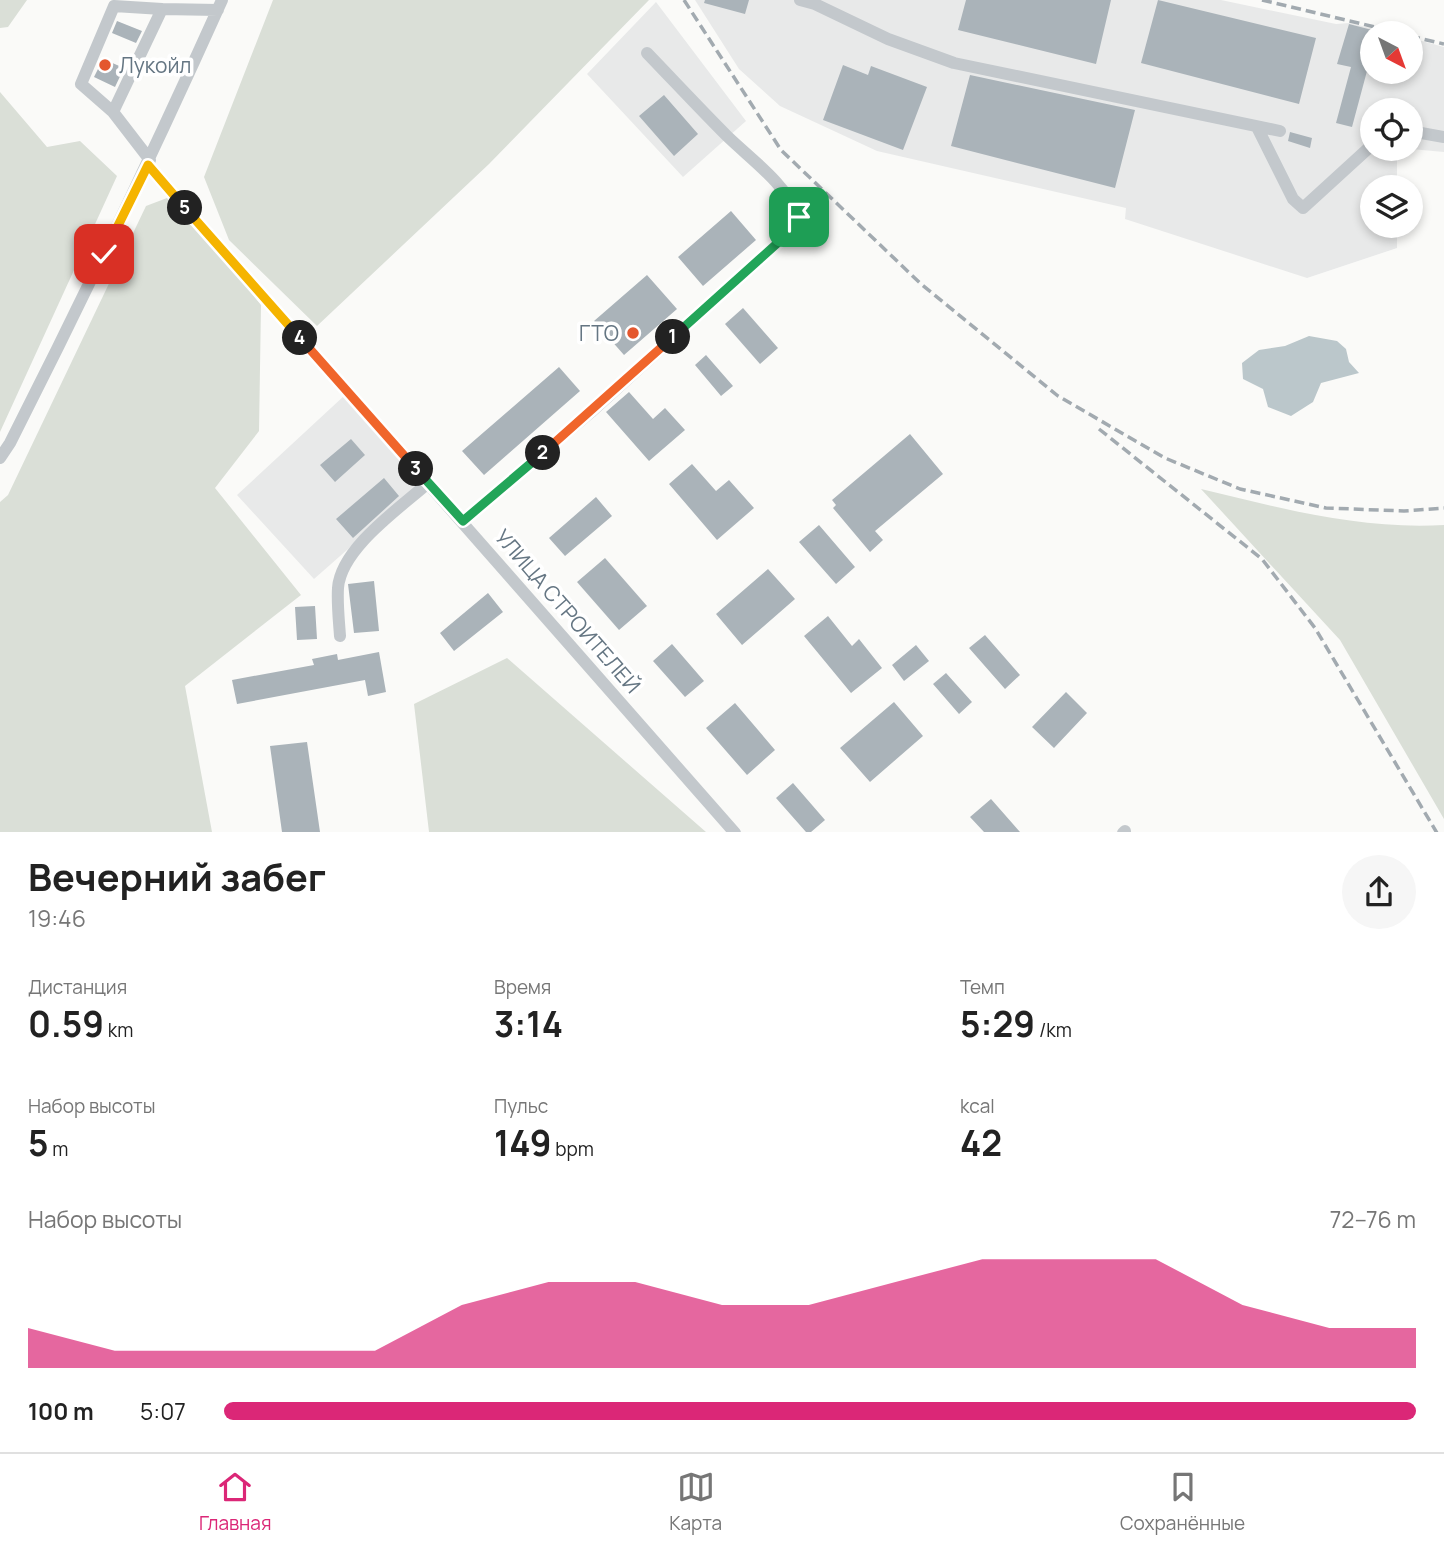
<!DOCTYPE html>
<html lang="ru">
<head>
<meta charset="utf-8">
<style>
	:root { --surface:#fff; --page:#f6f6f6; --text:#222; --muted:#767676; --line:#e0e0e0; --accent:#db2777 }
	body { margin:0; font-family:Manrope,sans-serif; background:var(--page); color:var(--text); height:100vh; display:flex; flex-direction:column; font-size:26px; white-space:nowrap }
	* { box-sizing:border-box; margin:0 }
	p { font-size:23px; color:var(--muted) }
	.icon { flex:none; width:38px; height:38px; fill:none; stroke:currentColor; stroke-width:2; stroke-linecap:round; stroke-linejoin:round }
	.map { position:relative; height:832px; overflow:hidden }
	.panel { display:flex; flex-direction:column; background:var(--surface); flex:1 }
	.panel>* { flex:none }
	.needle { width:46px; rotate:139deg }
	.buttons { position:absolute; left:1360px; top:21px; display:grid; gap:14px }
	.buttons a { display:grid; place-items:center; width:63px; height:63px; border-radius:50%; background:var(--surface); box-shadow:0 4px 10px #0003; font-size:35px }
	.pin { position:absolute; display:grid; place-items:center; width:60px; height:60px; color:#fff; margin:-30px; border-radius:14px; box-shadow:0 4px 10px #0006 }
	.km { position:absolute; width:35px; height:35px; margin:-18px; border-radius:50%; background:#222; color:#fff; font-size:19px; line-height:35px; text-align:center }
	.round { display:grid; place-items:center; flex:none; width:74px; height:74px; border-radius:37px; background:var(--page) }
	.summary { display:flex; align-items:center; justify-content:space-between; height:119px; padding:0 28px }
	h1 { font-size:38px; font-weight:700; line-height:52px }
	.metrics { display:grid; grid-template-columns:repeat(3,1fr); gap:10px; height:119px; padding:7px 28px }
	.metrics div { display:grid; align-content:center }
	.metrics b { font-size:35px; font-weight:700 }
	.metrics small { font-size:19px; font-weight:400 }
	.metrics p { font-size:19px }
	.chart { height:196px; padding:14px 28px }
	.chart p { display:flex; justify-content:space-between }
	.chart svg { width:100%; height:126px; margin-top:7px; fill:var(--accent); opacity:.7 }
	ul { padding:0 28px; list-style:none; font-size:23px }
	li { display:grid; grid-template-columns:112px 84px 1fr; align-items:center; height:52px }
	li i { height:18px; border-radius:9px; background:var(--accent) }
	.dock { display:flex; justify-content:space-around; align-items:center; height:98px; border-top:2px solid var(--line); background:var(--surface); font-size:19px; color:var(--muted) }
	.dock a { display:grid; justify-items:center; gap:4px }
	.dock .current { color:var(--accent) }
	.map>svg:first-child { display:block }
	.built { fill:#e8e9e9 }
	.green { fill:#dadfd7 }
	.water { fill:#bbc7cb }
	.building { fill:#aab3b9 }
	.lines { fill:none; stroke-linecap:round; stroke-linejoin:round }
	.minor { stroke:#c3c8cc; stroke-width:12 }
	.rail { stroke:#a2aab0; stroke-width:3.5; stroke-dasharray:10 5; stroke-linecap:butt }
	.split-1-casing { stroke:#fff; stroke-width:14 }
	.split-2-casing { stroke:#fff; stroke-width:14 }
	.split-3-casing { stroke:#fff; stroke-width:14 }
	.split-4-casing { stroke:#fff; stroke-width:14 }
	.split-5-casing { stroke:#fff; stroke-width:14 }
	.split-6-casing { stroke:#fff; stroke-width:14 }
	.split-1 { stroke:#22a559; stroke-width:9 }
	.split-2 { stroke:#f0652b; stroke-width:9 }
	.split-3 { stroke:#22a559; stroke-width:9 }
	.split-4 { stroke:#f0652b; stroke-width:9 }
	.split-5 { stroke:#f5b400; stroke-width:9 }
	.split-6 { stroke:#f5b400; stroke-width:9 }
	.poi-dot { fill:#e4572e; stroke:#fff; stroke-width:2.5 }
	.labels { text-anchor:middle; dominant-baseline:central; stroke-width:7; stroke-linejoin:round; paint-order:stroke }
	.poi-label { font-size:21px; fill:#657683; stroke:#fff; text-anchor:start }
	.street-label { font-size:21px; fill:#657683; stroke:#fff }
</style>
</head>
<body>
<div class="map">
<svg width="1444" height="833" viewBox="0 0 1444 833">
	<rect width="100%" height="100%" fill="#fafaf8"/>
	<path class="built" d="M695,0H1221L1336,24L1349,23L1392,33H1372V72H1410L1411,38L1444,47V152L1411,149L1410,110H1372V149H1397V187H1372V226H1397V248L1307,278L1125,219L1126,208L877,151L780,106L739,69Z
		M656,2L746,121L683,177L587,74Z
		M345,395L423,483L314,579L237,495Z"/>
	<path class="green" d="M0,0H27L8,27L0,28Z
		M273,0H649L489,164L317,326L229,240L204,177Z
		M0,92L47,147L80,141L117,176L0,432Z
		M167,198L213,245L261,305L259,431L215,488L301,595L185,686L212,832L0,833V502L8,495L146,206Z
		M1201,489C1280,508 1361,530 1444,525V819L1340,640Z
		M507,658L706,832H429L414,704Z"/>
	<path class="water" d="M1309,336L1337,341L1346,349L1349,362L1359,373L1321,383L1313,402L1291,416L1268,407L1263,389L1243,379L1242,363L1259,350L1285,346Z"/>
	<path class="building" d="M705,0H749L745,14L704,3Z
		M966,0H1111L1096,64L958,30Z
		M1158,0L1316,38L1299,104L1141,63Z
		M117,21L142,31L136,43L112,33Z
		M1349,24L1372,30V65L1370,72L1367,71L1352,127L1336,123L1351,67L1337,64Z
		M103,59L124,68L115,87L94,77Z
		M843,65L868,75L871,66L927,87L903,150L823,120Z
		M970,75L1135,110L1115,188L951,146Z
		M664,95L698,134L674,156L639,116Z
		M1290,132L1312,138L1310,148L1288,141Z
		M731,211L756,240L703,286L678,257Z
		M647,275L677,309L624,355L594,321Z
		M743,308L778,348L760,364L725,324Z
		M706,355L733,386L721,396L695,365Z
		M559,367L580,391L484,475L462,451Z
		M629,392L653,419L665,408L685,430L649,461L606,412Z
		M910,434L943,474L875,531L883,540L870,552L833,508L836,505L832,500Z
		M351,439L365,455L335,482L320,465Z
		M692,464L716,491L729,480L754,508L717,540L669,484Z
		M384,478L399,496L353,538L336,519Z
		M596,497L612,516L565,556L549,538Z
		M819,525L855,567L836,584L799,542Z
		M605,558L647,606L619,630L577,582Z
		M768,569L795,599L742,645L716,614Z
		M374,581L379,631L354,633L348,584Z
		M488,593L503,612L454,651L440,633Z
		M315,606L317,639L297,640L295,607Z
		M828,616L852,646L859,639L882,668L851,693L804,636Z
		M985,635L1020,675L1005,689L969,648Z
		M672,644L704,681L685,697L653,661Z
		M916,645L929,661L904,681L892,665Z
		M379,652L386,692L368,696L365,680L237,704L232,680L314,665L312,659L337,654L338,660Z
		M946,673L972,702L959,714L933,684Z
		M1066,692L1087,713L1054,748L1032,727Z
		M894,702L923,736L870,782L840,748Z
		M735,703L775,750L747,775L706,728Z
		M307,742L320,832H282L270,746Z
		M793,783L825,820L811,832H806L776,798Z
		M991,799L1020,832H984L970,817Z"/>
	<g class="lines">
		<path class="minor" d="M800,0L815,4L888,39L954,63L1280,131
			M113,112L81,84L114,6L162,9
			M1257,127L1293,199L1303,208L1372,145
			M1410,131L1444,137
			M150,160L113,112L162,9L218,10
			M148,165L735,833
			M0,458L10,443C84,297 155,149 222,0
			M463,521L591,412L782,239L799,217C785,183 753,161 727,136C700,109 674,81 647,53
			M340,636C339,621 337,604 338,588C341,548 400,508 428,483
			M1123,833L1125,831"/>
		<path class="rail" d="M684,0L781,150L921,284L1058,396L1165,458L1240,489L1326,508L1404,511L1444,508
			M1262,0L1400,33
			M1410,36L1444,44
			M1099,429L1262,559L1315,628L1437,833"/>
	</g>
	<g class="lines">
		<g class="split-1-casing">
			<path id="split-1" d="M673,337L782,239L799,217"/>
		</g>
		<g class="split-2-casing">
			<path id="split-2" d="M543,453L673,337"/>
		</g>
		<g class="split-3-casing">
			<path id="split-3" d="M416,469L463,521L543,453"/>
		</g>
		<g class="split-4-casing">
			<path id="split-4" d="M300,338L416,469"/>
		</g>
		<g class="split-5-casing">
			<path id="split-5" d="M185,208L300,338"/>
		</g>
		<g class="split-6-casing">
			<path id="split-6" d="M104,254L148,165L185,208"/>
		</g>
		<use href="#split-1" class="split-1"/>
		<use href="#split-2" class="split-2"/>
		<use href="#split-3" class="split-3"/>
		<use href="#split-4" class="split-4"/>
		<use href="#split-5" class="split-5"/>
		<use href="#split-6" class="split-6"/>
	</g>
	<g class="poi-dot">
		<circle cx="105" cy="65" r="7"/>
		<circle cx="633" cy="333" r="7"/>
	</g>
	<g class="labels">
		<g class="poi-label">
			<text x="119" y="65">Лукойл</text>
			<text x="619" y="333" text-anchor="end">ГТО</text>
		</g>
		<g class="street-label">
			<text transform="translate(568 611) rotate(49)">УЛИЦА СТРОИТЕЛЕЙ</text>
		</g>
	</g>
</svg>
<div class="buttons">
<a><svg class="needle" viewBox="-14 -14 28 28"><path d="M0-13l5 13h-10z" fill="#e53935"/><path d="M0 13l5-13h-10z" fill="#767676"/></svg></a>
<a><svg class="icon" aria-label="locate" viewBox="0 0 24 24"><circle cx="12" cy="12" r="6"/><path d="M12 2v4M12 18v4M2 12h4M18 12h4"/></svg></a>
<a><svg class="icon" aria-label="layers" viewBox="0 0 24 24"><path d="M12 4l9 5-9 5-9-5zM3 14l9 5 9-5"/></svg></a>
</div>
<div class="pin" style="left:799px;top:217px;background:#1e9e55"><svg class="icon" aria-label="arrive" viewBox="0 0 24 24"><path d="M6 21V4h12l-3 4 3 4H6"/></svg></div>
<div class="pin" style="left:104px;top:254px;background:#d93025"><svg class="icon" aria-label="check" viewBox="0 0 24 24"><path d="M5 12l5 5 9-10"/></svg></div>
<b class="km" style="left:673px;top:337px">1</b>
<b class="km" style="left:543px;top:453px">2</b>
<b class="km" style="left:416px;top:469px">3</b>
<b class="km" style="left:300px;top:338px">4</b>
<b class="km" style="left:185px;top:208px">5</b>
</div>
<section class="panel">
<div class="summary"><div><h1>Вечерний забег</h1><p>19:46</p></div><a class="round"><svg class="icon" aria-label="share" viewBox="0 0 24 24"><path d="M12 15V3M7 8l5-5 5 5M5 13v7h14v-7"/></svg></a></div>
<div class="metrics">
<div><p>Дистанция</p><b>0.59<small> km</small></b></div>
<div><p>Время</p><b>3:14</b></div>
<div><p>Темп</p><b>5:29<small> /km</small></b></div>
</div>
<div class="metrics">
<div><p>Набор высоты</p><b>5<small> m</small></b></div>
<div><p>Пульс</p><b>149<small> bpm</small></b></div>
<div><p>kcal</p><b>42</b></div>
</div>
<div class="chart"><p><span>Набор высоты</span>72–76 m</p>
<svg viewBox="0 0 160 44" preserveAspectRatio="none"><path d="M0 44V30L10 38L20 38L30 38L40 38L50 22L60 14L70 14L80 22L90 22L100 14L110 6L120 6L130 6L140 22L150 30L160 30V44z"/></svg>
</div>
<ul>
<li><b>100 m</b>5:07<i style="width:100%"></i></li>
</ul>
</section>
<nav class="dock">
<a class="current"><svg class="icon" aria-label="home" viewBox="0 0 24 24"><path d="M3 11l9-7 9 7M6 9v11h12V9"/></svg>Главная</a>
<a><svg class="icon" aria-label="map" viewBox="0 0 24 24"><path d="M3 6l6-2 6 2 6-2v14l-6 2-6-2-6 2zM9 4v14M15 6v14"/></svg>Карта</a>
<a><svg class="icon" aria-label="saved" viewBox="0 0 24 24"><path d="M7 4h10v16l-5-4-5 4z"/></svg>Сохранённые</a>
</nav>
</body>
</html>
